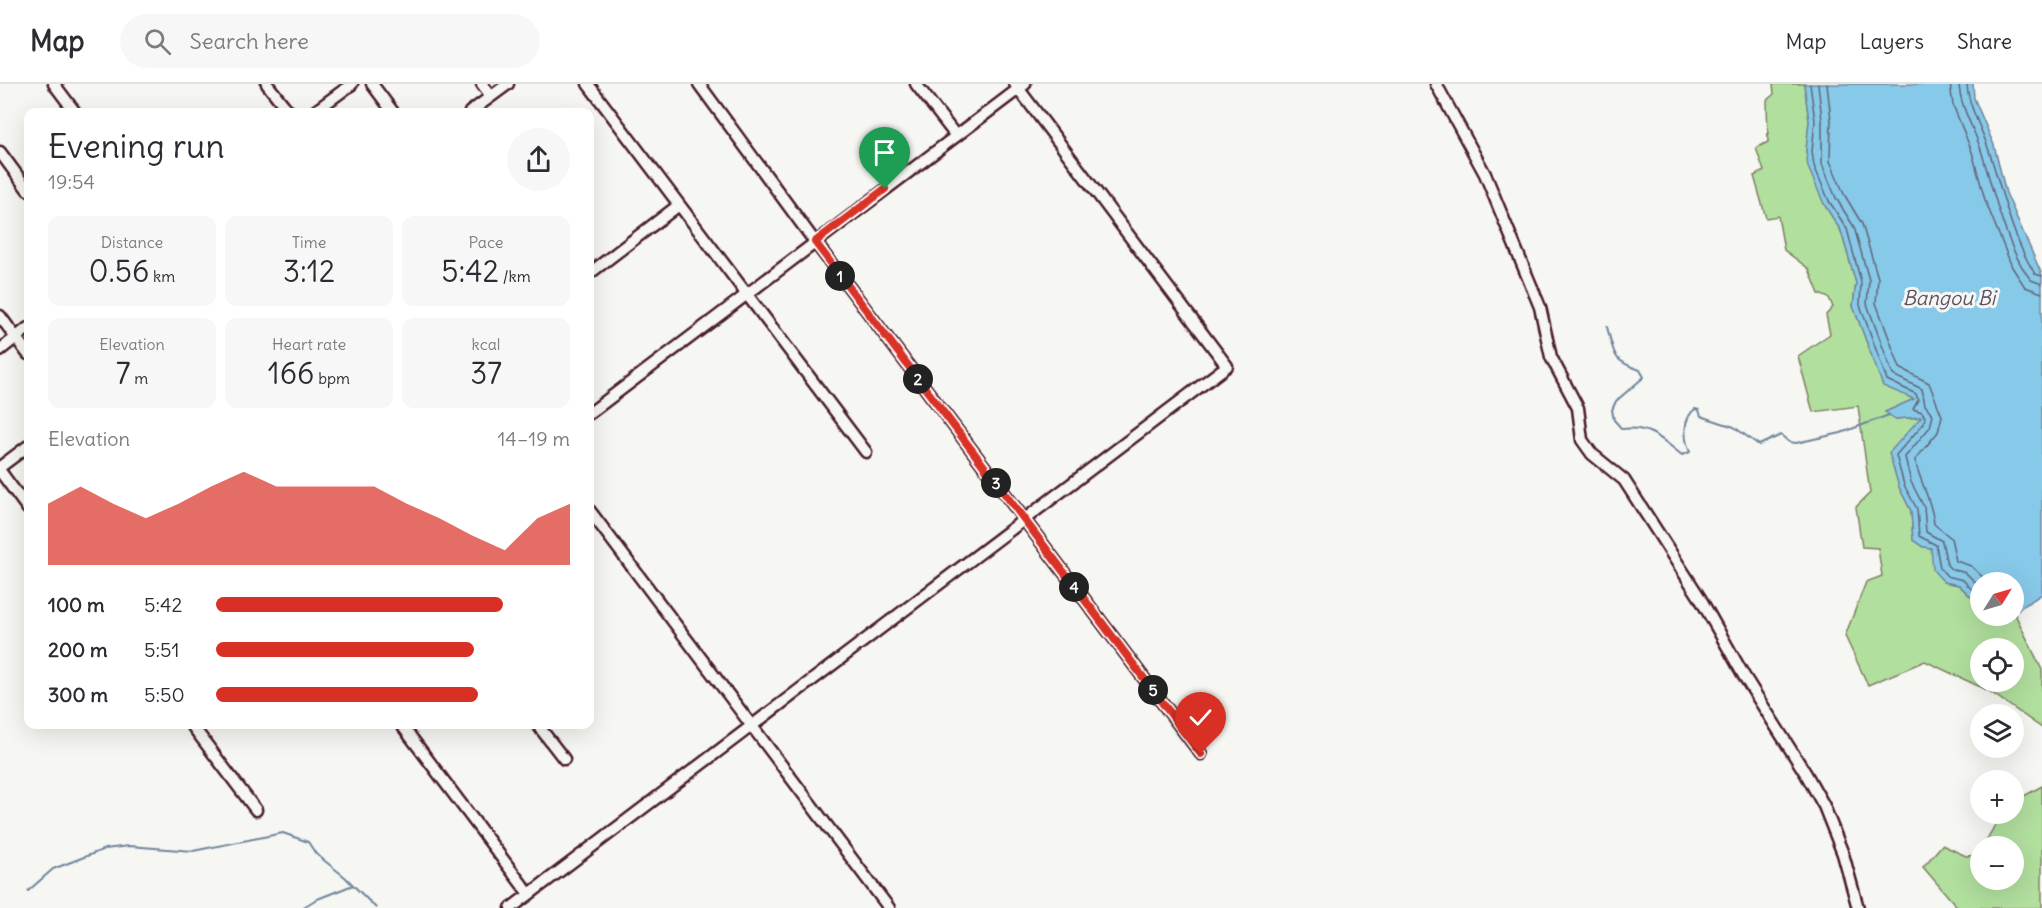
<!DOCTYPE html>
<html lang="en">
<head>
<meta charset="utf-8">
<style>
	:root { --surface:#fff; --page:#f7f7f7; --text:#2b2b33; --muted:#7c7c81; --line:#e1e1e2; --accent:#d93025 }
	body { margin:0; font-family:Delius,sans-serif; background:var(--page); color:var(--text); height:100vh; display:flex; flex-direction:column; font-size:22px; white-space:nowrap }
	* { box-sizing:border-box; margin:0 }
	p { font-size:20px; color:var(--muted) }
	.icon { flex:none; width:33px; height:33px; fill:none; stroke:currentColor; stroke-width:2; stroke-linecap:round; stroke-linejoin:round }
	.map { position:relative; flex:1; overflow:hidden }
	.sheet { position:absolute; left:24px; top:24px; width:570px; height:621px; display:flex; flex-direction:column; background:var(--surface); border-radius:12px; box-shadow:0 6px 24px #0002 }
	.sheet>* { flex:none }
	.needle { width:39px; rotate:53deg }
	.buttons { position:absolute; left:1970px; top:488px; display:grid; gap:12px }
	.buttons a { display:grid; place-items:center; width:54px; height:54px; border-radius:50%; background:var(--surface); box-shadow:0 6px 24px #0002; font-size:30px }
	.pin { position:absolute; display:grid; place-items:center; width:51px; height:51px; color:#fff; margin:-62px -26px; border-radius:50% 50% 50% 0; rotate:-45deg; box-shadow:0 0 6px #0007 }
	.pin .icon { rotate:45deg }
	.km { position:absolute; width:30px; height:30px; margin:-15px; border-radius:50%; background:#222; color:#fff; font-size:16px; line-height:30px; text-align:center }
	.round { display:grid; place-items:center; flex:none; width:63px; height:63px; border-radius:32px; background:var(--page) }
	.head { display:flex; align-items:center; justify-content:space-between; height:102px; padding:0 24px }
	h1 { font-size:33px; font-weight:600; line-height:45px }
	.stats { display:grid; grid-template-columns:repeat(3,1fr); gap:9px; height:102px; padding:6px 24px }
	.stats div { display:grid; align-content:center; border-radius:12px; background:var(--page); text-align:center }
	.stats b { font-size:30px; font-weight:600 }
	.stats small { font-size:16px; font-weight:400 }
	.stats p { font-size:16px }
	.chart { height:168px; padding:12px 24px }
	.chart p { display:flex; justify-content:space-between }
	.chart svg { width:100%; height:108px; margin-top:6px; fill:var(--accent); opacity:.7 }
	ul { padding:0 24px; list-style:none; font-size:20px }
	li { display:grid; grid-template-columns:96px 72px 1fr; align-items:center; height:45px }
	li i { height:15px; border-radius:8px; background:var(--accent) }
	header { display:flex; align-items:center; gap:36px; box-sizing:border-box; height:84px; padding:0 30px; background:var(--surface); border-bottom:2px solid var(--line) }
	header strong { font-size:28px }
	nav { display:flex; gap:33px; margin-inline-start:auto; font-size:21px }
	.search { width:420px; height:54px; background:var(--page); display:flex; align-items:center; gap:15px; box-sizing:border-box; padding:0 21px; border-radius:33px; color:var(--muted); font-size:22px }
	.map>svg:first-child { display:block }
	.green { fill:#b1df9e; stroke:#7e7f64; stroke-width:1.5; fill-rule:evenodd }
	.water { fill:#87c9e8; stroke:#6f859c; stroke-width:1.5 }
	.lines { fill:none; stroke-linecap:round; stroke-linejoin:round }
	.shore { stroke:#626377; stroke-width:1.5 }
	.stream { stroke:#6f859c; stroke-width:2 }
	.street-casing { stroke:#4a1f2b; stroke-width:15 }
	.street { stroke:#f6f6f2; stroke-width:10 }
	.route-casing { stroke:#fff; stroke-width:12 }
	.route { stroke:#d93025; stroke-width:8 }
	.labels { text-anchor:middle; dominant-baseline:central; stroke-width:6; stroke-linejoin:round; paint-order:stroke }
	.water-label { font-size:20px; font-style:italic; fill:#5c5264; stroke:#f6f6f2 }
</style>
</head>
<body>
<header>
<strong>Map</strong>
<div class="search"><svg class="icon" aria-label="search" viewBox="0 0 24 24"><circle cx="10" cy="10" r="6"/><path d="M15 15l6 6"/></svg>Search here</div>
<nav><a>Map</a><a>Layers</a><a>Share</a></nav>
</header>
<div class="map">
<svg width="2042" height="824" viewBox="0 0 2042 824">
	<rect width="100%" height="100%" fill="#f6f6f2"/>
	<filter id="ink" filterUnits="userSpaceOnUse"><feTurbulence type="fractalNoise" baseFrequency=".0167" numOctaves="2"/><feDisplacementMap in="SourceGraphic" scale="12" xChannelSelector="R" yChannelSelector="G"/><feConvolveMatrix kernelMatrix="1 2 1 2 8 2 1 2 1" color-interpolation-filters="sRGB"/></filter>
	<g filter="url(#ink)">
		<path class="green" d="M1773,0H1804L1809,37L1806,67L1824,120L1841,147L1856,199L1853,222L1883,301L1914,315L1886,328L1895,335L1922,333L1899,403L1911,427L1913,456L1923,463L1932,464L1944,498L1959,501L1980,522V531H2013L2014,528L2042,586V644L1989,607L1925,577L1868,601L1845,552L1866,498L1882,492L1878,464L1862,463L1856,423L1870,409L1858,322L1813,328L1798,272L1830,250L1826,231L1833,223L1829,214L1819,210L1809,185L1784,166L1778,132L1766,134L1754,92L1764,87L1756,64L1768,58L1767,16L1774,10ZM1980,564H2013V597H1980Z
			M2042,702V824H1958L1923,783L1942,761L1966,772L1978,771L1980,768V795H2013V762H1983L2002,729H2013V718Z"/>
		<path class="water" d="M1804,0H1973L1974,14L1994,61L2006,109L2042,191V510L2014,528L2013,498H1980V522L1959,501L1944,498L1933,486L1931,464L1923,463L1913,456L1911,427L1899,403L1889,369L1921,333L1895,335L1885,328L1914,315L1883,302L1853,222L1856,199L1841,147L1824,120L1808,83L1806,67L1809,37Z"/>
		<g class="lines">
			<path class="shore" d="M1810,0L1815,37L1812,67L1814,82L1829,117L1847,145L1861,198L1860,221L1887,296L1916,310L1918,316L1913,325L1922,328L1925,333L1924,339L1896,371L1904,401L1917,425L1919,452L1936,461L1940,484L1947,492L1963,496L1980,514
				M1818,0L1822,36V80L1836,114L1854,143L1869,196L1867,220L1893,291L1922,305L1925,321L1933,331L1930,343L1905,373L1911,398L1924,423L1926,448L1942,457L1947,481L1951,485L1966,489L1980,503
				M1827,0L1831,36L1830,77L1844,110L1862,140L1878,194L1876,219L1900,284L1929,299L1942,332L1938,348L1915,376C1920,398 1932,417 1934,440L1951,454L1956,477L1971,482L1988,498
				M1950,0L1953,21L1972,68L1985,116L2012,183L2025,203L2042,209
				M1959,0C1960,23 1974,44 1981,66C1992,102 2007,167 2031,196L2042,200
				M1967,0C1968,21 1980,41 1987,61C2002,104 2010,150 2035,190L2042,192"/>
			<path class="stream" d="M1607,243C1615,271 1611,276 1640,286L1644,293L1616,317L1612,326L1614,336L1622,345C1651,342 1661,355 1682,371L1690,368C1684,355 1682,335 1695,325L1699,326L1701,332L1734,343L1759,361L1781,351L1789,358L1796,359L1841,349L1889,331
				M28,807L53,785L105,765L129,762L193,767L283,749L308,758L316,770L345,793L376,824
				M302,824L315,816L353,801"/>
			<g class="street-casing">
				<path id="street" d="M54,0L75,28
					M267,0L289,28
					M372,0L393,28
					M482,0L491,12
					M588,0L866,368
					M699,0L815,158L1201,670
					M916,0L956,52
					M1436,0L1485,90L1540,223L1551,273L1578,324L1582,356L1592,370L1624,396L1700,514L1744,592L1806,690L1824,722L1843,770L1858,824
					M314,28L352,0
					M470,28L508,0
					M0,68L28,106
					M590,189L679,121
					M0,232L28,270
					M0,266L28,244
					M590,329L1025,0
					M0,383L28,362
					M0,387L28,425
					M590,427L889,824
					M191,640L256,726
					M401,640L529,810
					M537,640L564,675
					M511,824L1227,282L1015,0"/>
			</g>
			<use href="#street" class="street"/>
		</g>
	</g>
	<g class="lines" filter="url(#ink)">
		<g class="route-casing">
			<path id="route" d="M885,105L815,158L1201,670"/>
		</g>
		<use href="#route" class="route"/>
	</g>
	<g class="labels">
		<g class="water-label">
			<text x="1949" y="213">Bangou Bi</text>
		</g>
	</g>
</svg>
<div class="buttons">
<a><svg class="needle" viewBox="-14 -14 28 28"><path d="M0-13l5 13h-10z" fill="#e53935"/><path d="M0 13l5-13h-10z" fill="#7c7c81"/></svg></a>
<a><svg class="icon" aria-label="locate" viewBox="0 0 24 24"><circle cx="12" cy="12" r="6"/><path d="M12 2v4M12 18v4M2 12h4M18 12h4"/></svg></a>
<a><svg class="icon" aria-label="layers" viewBox="0 0 24 24"><path d="M12 4l9 5-9 5-9-5zM3 14l9 5 9-5"/></svg></a>
<a>+</a>
<a>−</a>
</div>
<div class="pin" style="left:885px;top:105px;background:#1e9e55"><svg class="icon" aria-label="arrive" viewBox="0 0 24 24"><path d="M6 21V4h12l-3 4 3 4H6"/></svg></div>
<div class="pin" style="left:1201px;top:670px;background:#d93025"><svg class="icon" aria-label="check" viewBox="0 0 24 24"><path d="M5 12l5 5 9-10"/></svg></div>
<b class="km" style="left:840px;top:192px">1</b>
<b class="km" style="left:918px;top:295px">2</b>
<b class="km" style="left:996px;top:399px">3</b>
<b class="km" style="left:1074px;top:503px">4</b>
<b class="km" style="left:1153px;top:606px">5</b>
<section class="sheet">
<div class="head"><div><h1>Evening run</h1><p>19:54</p></div><a class="round"><svg class="icon" aria-label="share" viewBox="0 0 24 24"><path d="M12 15V3M7 8l5-5 5 5M5 13v7h14v-7"/></svg></a></div>
<div class="stats">
<div><p>Distance</p><b>0.56<small> km</small></b></div>
<div><p>Time</p><b>3:12</b></div>
<div><p>Pace</p><b>5:42<small> /km</small></b></div>
</div>
<div class="stats">
<div><p>Elevation</p><b>7<small> m</small></b></div>
<div><p>Heart rate</p><b>166<small> bpm</small></b></div>
<div><p>kcal</p><b>37</b></div>
</div>
<div class="chart"><p><span>Elevation</span>14–19 m</p>
<svg viewBox="0 0 160 44" preserveAspectRatio="none"><path d="M0 44V19L10 12L20 19L30 25L40 19L50 12L60 6L70 12L80 12L90 12L100 12L110 19L120 25L130 32L140 38L150 25L160 19V44z"/></svg>
</div>
<ul>
<li><b>100 m</b>5:42<i style="width:81%"></i></li>
<li><b>200 m</b>5:51<i style="width:73%"></i></li>
<li><b>300 m</b>5:50<i style="width:74%"></i></li>
</ul>
</section>
</div>
</body>
</html>
